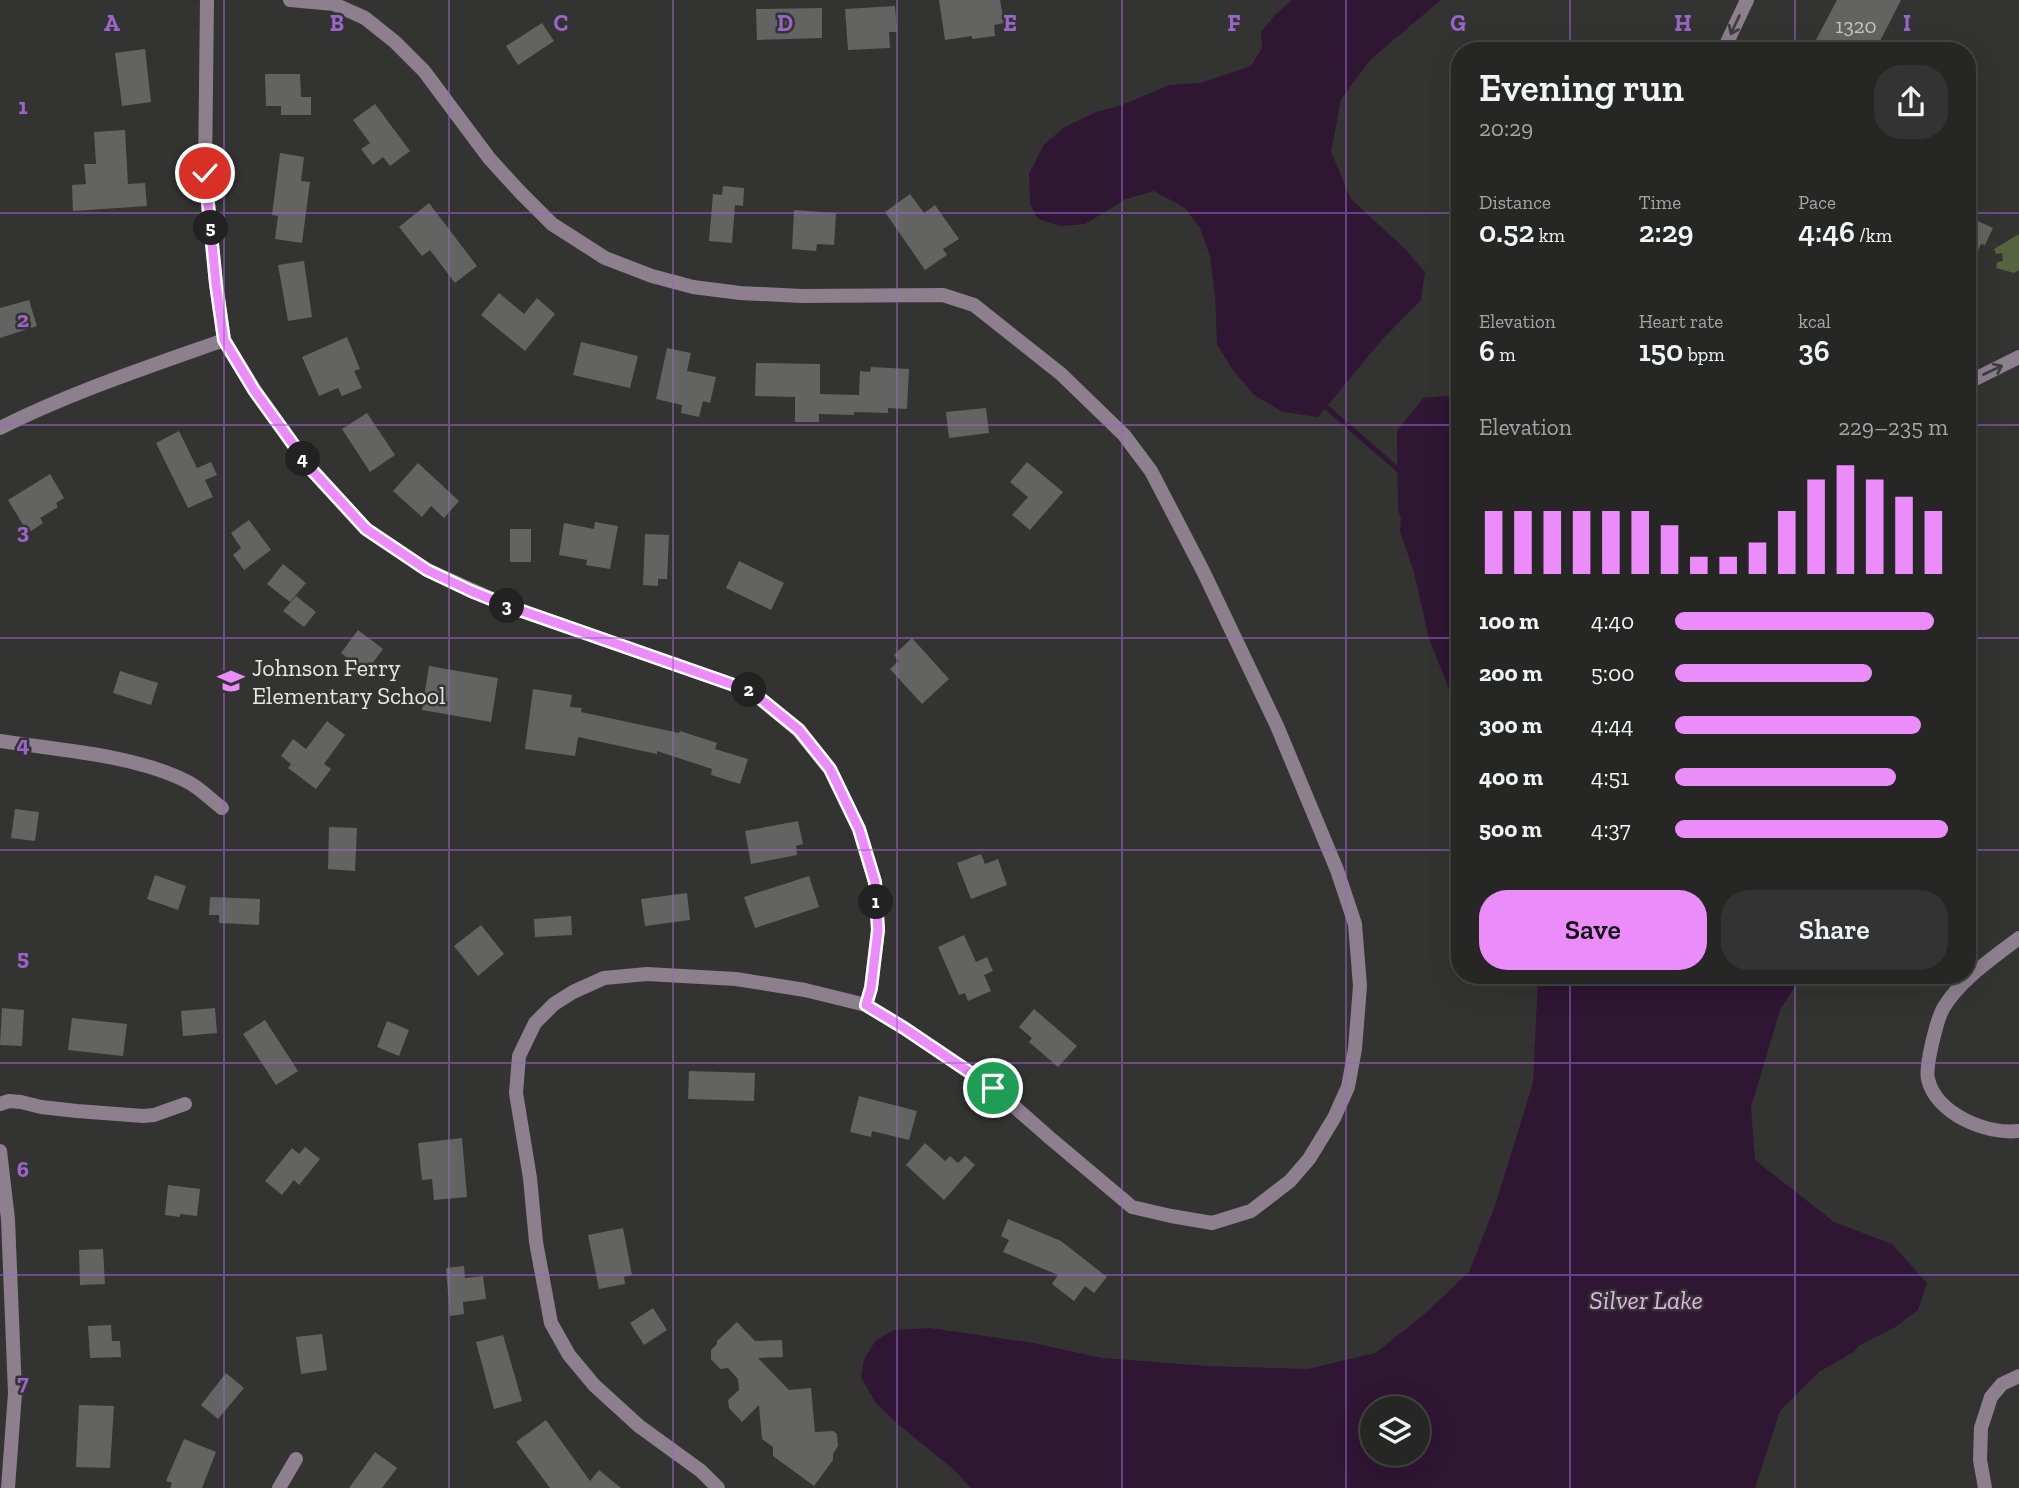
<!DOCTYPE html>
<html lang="en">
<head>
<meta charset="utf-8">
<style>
	:root { --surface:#262725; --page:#323332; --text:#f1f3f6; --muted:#a4a5a7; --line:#424442; --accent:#ec8cfb }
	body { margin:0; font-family:"Zilla Slab",serif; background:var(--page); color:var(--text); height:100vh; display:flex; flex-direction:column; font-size:26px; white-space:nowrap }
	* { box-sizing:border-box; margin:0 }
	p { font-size:23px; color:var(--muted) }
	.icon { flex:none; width:38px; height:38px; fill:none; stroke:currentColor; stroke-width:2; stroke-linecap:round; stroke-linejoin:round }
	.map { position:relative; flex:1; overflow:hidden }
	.sheet { position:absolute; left:1451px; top:42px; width:525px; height:942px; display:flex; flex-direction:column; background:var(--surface); border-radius:28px; box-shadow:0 7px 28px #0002,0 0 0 2px var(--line) }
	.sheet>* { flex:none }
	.buttons { position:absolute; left:1360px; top:1396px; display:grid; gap:14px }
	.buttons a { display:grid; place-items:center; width:70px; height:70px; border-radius:50%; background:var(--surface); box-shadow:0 7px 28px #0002,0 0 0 2px var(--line); font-size:35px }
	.pin { position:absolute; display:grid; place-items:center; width:60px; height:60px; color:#fff; margin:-30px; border:4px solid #fff; border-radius:50%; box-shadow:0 2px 7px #0007 }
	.km { position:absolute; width:35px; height:35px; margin:-18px; border-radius:50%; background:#222; color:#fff; font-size:19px; line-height:35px; text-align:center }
	.round { display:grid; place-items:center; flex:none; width:74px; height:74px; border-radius:28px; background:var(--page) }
	.overview { display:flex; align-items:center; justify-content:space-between; height:119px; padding:0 28px }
	h1 { font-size:38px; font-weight:600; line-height:52px }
	.metrics { display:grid; grid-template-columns:repeat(3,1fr); gap:10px; height:119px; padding:7px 28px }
	.metrics div { display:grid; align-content:center }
	.metrics b { font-size:30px; font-weight:600 }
	.metrics small { font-size:19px; font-weight:400 }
	.metrics p { font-size:19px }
	.chart { height:196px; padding:14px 28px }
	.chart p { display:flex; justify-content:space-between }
	.chart svg { width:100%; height:126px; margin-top:7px; stroke:var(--accent); stroke-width:6 }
	.primary-button { display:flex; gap:14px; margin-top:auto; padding:14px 28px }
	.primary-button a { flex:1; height:80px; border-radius:28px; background:var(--accent); color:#111; font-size:28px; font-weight:600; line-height:80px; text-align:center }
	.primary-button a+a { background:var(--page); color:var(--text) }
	ul { padding:0 28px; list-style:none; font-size:23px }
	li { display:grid; grid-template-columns:112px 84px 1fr; align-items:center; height:52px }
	li i { height:18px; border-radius:9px; background:var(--accent) }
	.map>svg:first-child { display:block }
	.green { fill:#556341 }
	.water { fill:#2f1633; fill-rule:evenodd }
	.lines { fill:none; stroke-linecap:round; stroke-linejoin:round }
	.stream { stroke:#2f1633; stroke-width:5 }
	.building { fill:#636461 }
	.minor { stroke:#8d7f8e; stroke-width:14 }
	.oneway { stroke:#403f3f }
	.route-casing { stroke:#fff; stroke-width:14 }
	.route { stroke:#ec8cfb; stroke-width:9 }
	.grid { fill:none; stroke:#9b64ca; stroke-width:2; stroke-opacity:0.55 }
	.labels { text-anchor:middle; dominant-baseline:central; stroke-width:5; stroke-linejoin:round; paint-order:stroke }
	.number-label { font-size:21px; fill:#c5c6c4 }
	.poi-label { font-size:24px; fill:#e6e7e5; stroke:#333431; text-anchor:start }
	.water-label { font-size:26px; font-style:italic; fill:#e0b0e7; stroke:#333431 }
	.grid-label { font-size:23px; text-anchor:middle; font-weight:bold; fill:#9b64ca; stroke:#333431; stroke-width:5; stroke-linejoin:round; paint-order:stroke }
</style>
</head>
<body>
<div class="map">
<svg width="2019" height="1488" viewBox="0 0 2019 1488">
	<rect width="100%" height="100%" fill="#333431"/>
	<path class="green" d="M2019,234V270L2014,273L1996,268L1997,262L2003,261L2002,253L1996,254L1994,249Z"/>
	<path class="water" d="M1292,0H1441L1371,59L1341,99L1331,152L1351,199L1405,249L1425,272L1421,300L1380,342L1318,417L1283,412L1254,395L1232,369L1217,344L1215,295L1210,256L1200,228L1185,208L1154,191L1126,199L1085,224L1061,226L1038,219L1030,204L1029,174L1043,146L1063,128L1096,112L1122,105L1169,85L1200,83L1251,66L1262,48L1261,32L1275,15Z
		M1447,396L1460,405L1459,713L1429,639L1414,572L1400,531L1401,519L1398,510L1397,431L1423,398Z
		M1538,975H1802L1780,1010L1751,1107L1755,1160L1834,1222L1892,1244L1927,1283L1918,1310L1894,1328L1858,1346L1854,1352L1820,1371L1780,1411L1755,1488H971L952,1468L899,1425L876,1403L861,1378L864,1359L876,1340L894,1330L930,1328L1033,1343L1102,1358L1208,1366L1308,1369L1375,1353L1420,1318L1469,1272L1495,1206L1533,1083ZM1372,1409H1418V1454H1372Z"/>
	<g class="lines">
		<path class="stream" d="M1326,407L1402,473"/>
	</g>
	<path class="building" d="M939,0H1000L1004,23L994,25L995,36L972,39V36L945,40Z
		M1837,0H1901L1875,51H1810Z
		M895,6L897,32H889L890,48L848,50L845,9Z
		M822,8V38L757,40L756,9Z
		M542,23L554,41L518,65L506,46Z
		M145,49L151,102L122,106L115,53Z
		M265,74H300L301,97H311V115H281V106H266Z
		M375,104L410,151L390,166L383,157L373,165L361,149L370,143L353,120Z
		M125,130L128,184L145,183L147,206L73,211L72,185L86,184L84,164H96L94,132Z
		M280,153L304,157L301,181L310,182L302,243L275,239L278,216L272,215Z
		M723,186L744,188L743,206L735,205L732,243L709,241L713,194L722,195Z
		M910,194L924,213L935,205L959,239L943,249L947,255L925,270L885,212Z
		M429,203L477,266L455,283L430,250L422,256L399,227Z
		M794,210L836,213L834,245L817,244L816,251L792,249Z
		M1967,216L1993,228L1985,245L1981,244L1967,273Z
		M304,261L312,317L288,321L278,265Z
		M499,293L524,314L537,298L555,314L525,351L481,315Z
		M29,300L37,326L0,338V308Z
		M347,337L360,369L354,371L362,388L342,396L338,388L319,396L302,357Z
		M581,342L638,356L630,388L573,375Z
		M667,348L691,353L687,371L716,377L710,403L703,401L699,417L681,413L682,405L656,399Z
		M756,363L820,364V394L859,395L860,371L870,372L871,367L909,369L907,409L888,408V413L854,412V415L819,414V422H795V397L755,396Z
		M986,408L989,433L949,438L946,412Z
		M367,413L395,455L370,472L342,429Z
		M179,431L197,468L211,462L217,475L205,480L213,497L188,508L156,443Z
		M1027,462L1063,492L1030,530L1012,515L1028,497L1010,482Z
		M418,463L459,501L444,518L431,506L422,517L393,491Z
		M50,474L64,498L56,503L58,507L40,518L43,523L28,533L8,500Z
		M249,520L271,550L244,570L233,555L241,548L231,533Z
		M595,522L618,526L610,569L586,565L587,560L559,555L564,523L594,529Z
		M510,529H531V562H510Z
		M645,534L669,535L667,579H658V586L643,585Z
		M739,561L784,583L771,610L726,588Z
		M283,564L306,583L290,602L267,584Z
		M296,596L316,612L304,627L283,611Z
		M358,630L383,649L366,672L341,653Z
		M912,638L949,679L922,704L890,669L899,661L894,655Z
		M429,666L498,678L491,722L422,710Z
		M120,671L158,683L151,705L113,693Z
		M533,689L572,695L570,707L582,708L581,712L679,733L680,731L717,743L715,749L748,759L740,784L711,775L712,769L657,751V754L578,737L575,756L525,749Z
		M327,721L345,735L324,764L331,769L316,789L288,768L291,764L281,756L293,739L306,749Z
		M15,809L39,812L35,841L11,838Z
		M798,821L803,844L796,846L797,855L751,864L745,831Z
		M329,827L357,828L355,871L328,869Z
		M981,854L985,864L998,859L1007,885L971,899L957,863Z
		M155,875L186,886L178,910L147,899Z
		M809,876L819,907L755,928L744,897Z
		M687,893L690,920L645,926L641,899Z
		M210,897L260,899L259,925L219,923V915H209Z
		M571,916L572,935L535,937L534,919Z
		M481,925L504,954L478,976L454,946Z
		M964,935L976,962L987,957L993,971L984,975L991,991L968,1001L965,993L959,995L938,947Z
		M2,1008L24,1010L22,1046L0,1045Z
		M215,1008L217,1033L183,1036L181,1011Z
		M1034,1009L1077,1046L1058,1067L1029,1042L1032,1038L1019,1027Z
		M72,1018L127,1024L123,1056L68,1050Z
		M265,1020L298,1071L276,1085L243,1034Z
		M387,1021L409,1030L399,1056L377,1047Z
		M689,1071L755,1073L754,1101L688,1099Z
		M859,1096L917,1111L909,1140L872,1131L871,1137L850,1132Z
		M462,1138L467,1197L434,1200L432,1179L422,1180L418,1143Z
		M925,1143L945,1161L950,1156L958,1163L965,1156L975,1165L944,1200L906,1165Z
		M305,1147L320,1159L299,1185L294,1180L282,1195L265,1181L292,1148L299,1154Z
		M168,1185L200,1189L197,1216L180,1214V1217L165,1215Z
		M1008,1219L1061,1241L1107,1277L1094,1293L1085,1286L1074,1301L1052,1284L1058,1275L1003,1252L1009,1240L1001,1236Z
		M623,1228L632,1275L624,1277L625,1284L599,1289L588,1235Z
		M103,1249L105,1284L80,1285L79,1250Z
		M464,1266L465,1278L483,1276L486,1299L463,1302L464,1314L450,1316L446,1268Z
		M653,1308L667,1330L644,1345L630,1323Z
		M737,1322L755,1341L782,1340L783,1357L758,1358L789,1390L811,1388L815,1432L833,1431L837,1434L838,1446L833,1454V1460L814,1486L773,1456V1447L762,1439L759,1405L742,1422L729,1408L728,1400L739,1390L738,1379L728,1368L720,1369L711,1359V1350L717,1344V1341Z
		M111,1325L112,1341H120L121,1357L90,1358L88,1326Z
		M322,1334L327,1370L301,1374L296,1337Z
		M503,1335L522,1401L494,1409L476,1342Z
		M226,1373L244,1388L218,1419L201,1405Z
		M79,1405L114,1406L110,1468L76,1467Z
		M546,1420L590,1481L599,1470L621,1488H550L516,1442Z
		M184,1439L216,1452L202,1488H170L172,1483L166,1481Z
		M375,1452L397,1468L382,1488H349Z"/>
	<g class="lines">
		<path class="minor" d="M207,0L205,173L216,284L224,340L254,389L311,469L366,529L427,570L508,606L751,691L798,730L830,769L859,829L875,882L878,930L871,988L866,1005
			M290,0L334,4L365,18L395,42L424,71L489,158L520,192L552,224L605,258L652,276L693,287L740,293L802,296L943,295L974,305L1061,374L1124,435L1151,471L1203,571L1277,726L1337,870L1355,924L1360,986L1355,1049L1348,1087L1334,1118L1309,1159L1290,1181L1251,1211L1212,1223L1171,1216L1132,1207L1050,1138L993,1088L904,1028L866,1005L805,990L736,979L647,974L604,978L573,992L554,1004L535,1023L519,1056L516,1093L530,1178L536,1242L551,1323L569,1355L594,1385L639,1426L701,1471L718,1488
			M1723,51L1747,0
			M1967,383L2019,357
			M0,428C72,392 148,367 224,340
			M0,741C58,750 136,755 188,782C200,788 211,800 222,808
			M2019,938C1994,957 1960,980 1944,1007C1937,1018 1925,1067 1928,1079C1936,1114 1987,1135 2019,1131
			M0,1104L9,1101L21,1102L41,1107L77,1111L143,1116L154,1115L185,1104
			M0,1151L8,1219L15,1393L8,1488
			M279,1488L296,1459
			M1985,1488L1980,1460L1981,1428L1991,1397L2002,1384L2019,1376"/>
	</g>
	<defs><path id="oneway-shaft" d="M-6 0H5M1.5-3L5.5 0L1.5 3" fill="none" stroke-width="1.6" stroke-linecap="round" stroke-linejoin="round" transform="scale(1.75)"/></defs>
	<g class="oneway">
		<use href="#oneway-shaft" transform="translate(1735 25) rotate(115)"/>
		<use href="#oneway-shaft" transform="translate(1993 370) rotate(-26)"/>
	</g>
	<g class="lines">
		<g class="route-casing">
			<path id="route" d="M205,173L216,284L224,340L254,390L311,469L366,529L427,570L471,591L508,606L751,691L799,730L830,769L859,829L875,882L878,930L871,988L866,1005L904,1028L993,1088"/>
		</g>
		<use href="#route" class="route"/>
	</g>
	<path class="grid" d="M224,0V1488M449,0V1488M673,0V1488M897,0V1488M1122,0V1488M1346,0V1488M1570,0V51M1795,0V51M0,213H1460M1967,213H2019M0,425H1460M1967,425H2019M0,638H1460M1967,638H2019M0,850H1460M1967,850H2019M1570,975V1488M1795,975V1488M0,1063H2019M0,1275H2019"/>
	<defs>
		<g id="school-bare" transform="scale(2.1)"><path d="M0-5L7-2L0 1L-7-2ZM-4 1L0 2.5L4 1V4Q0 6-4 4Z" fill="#ec8cfb" stroke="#333431" stroke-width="2.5" paint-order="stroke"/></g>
	</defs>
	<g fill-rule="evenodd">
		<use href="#school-bare" x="231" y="681"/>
	</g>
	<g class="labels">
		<g class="number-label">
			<text x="1856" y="25">1320</text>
		</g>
		<g class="poi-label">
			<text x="252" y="667">Johnson Ferry<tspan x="252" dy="28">Elementary School</tspan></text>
		</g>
		<g class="water-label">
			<text x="1646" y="1300">Silver Lake</text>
		</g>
	</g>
	<g class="grid-label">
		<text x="112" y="31">A</text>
		<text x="337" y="31">B</text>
		<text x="561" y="31">C</text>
		<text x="785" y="31">D</text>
		<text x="1010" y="31">E</text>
		<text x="1234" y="31">F</text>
		<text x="1458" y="31">G</text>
		<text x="1683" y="31">H</text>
		<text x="1907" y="31">I</text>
		<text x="23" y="114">1</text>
		<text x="23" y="327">2</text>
		<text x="23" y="539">3</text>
		<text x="23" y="752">4</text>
		<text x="23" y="965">5</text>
		<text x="23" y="1177">6</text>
		<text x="23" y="1390">7</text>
	</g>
</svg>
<div class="buttons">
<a><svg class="icon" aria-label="layers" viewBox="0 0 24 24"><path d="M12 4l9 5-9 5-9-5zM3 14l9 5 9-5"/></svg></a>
</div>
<div class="pin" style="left:993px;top:1088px;background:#1e9e55"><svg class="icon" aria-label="arrive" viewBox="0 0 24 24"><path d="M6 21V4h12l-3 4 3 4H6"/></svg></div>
<div class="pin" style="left:205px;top:173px;background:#d93025"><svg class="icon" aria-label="check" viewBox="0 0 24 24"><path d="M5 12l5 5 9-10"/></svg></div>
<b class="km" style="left:876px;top:902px">1</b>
<b class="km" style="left:749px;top:690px">2</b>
<b class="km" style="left:507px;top:606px">3</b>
<b class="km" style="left:303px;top:459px">4</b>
<b class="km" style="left:211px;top:228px">5</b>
<section class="sheet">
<div class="overview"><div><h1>Evening run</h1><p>20:29</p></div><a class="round"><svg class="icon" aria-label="share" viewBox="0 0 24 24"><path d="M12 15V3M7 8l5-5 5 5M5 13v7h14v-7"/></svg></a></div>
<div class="metrics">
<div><p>Distance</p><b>0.52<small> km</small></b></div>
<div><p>Time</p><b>2:29</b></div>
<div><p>Pace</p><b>4:46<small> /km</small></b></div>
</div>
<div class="metrics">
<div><p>Elevation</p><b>6<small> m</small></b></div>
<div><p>Heart rate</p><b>150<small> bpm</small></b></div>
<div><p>kcal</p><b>36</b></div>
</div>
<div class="chart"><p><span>Elevation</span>229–235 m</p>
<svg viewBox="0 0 160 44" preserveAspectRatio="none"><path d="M5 44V22M15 44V22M25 44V22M35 44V22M45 44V22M55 44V22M65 44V27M75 44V38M85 44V38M95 44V33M105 44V22M115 44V11M125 44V6M135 44V11M145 44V17M155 44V22"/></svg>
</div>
<ul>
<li><b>100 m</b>4:40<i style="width:95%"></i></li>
<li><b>200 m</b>5:00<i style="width:72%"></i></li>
<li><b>300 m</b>4:44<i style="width:90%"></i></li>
<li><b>400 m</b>4:51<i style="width:81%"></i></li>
<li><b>500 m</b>4:37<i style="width:100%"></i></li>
</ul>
<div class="primary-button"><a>Save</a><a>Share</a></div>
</section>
</div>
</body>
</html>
